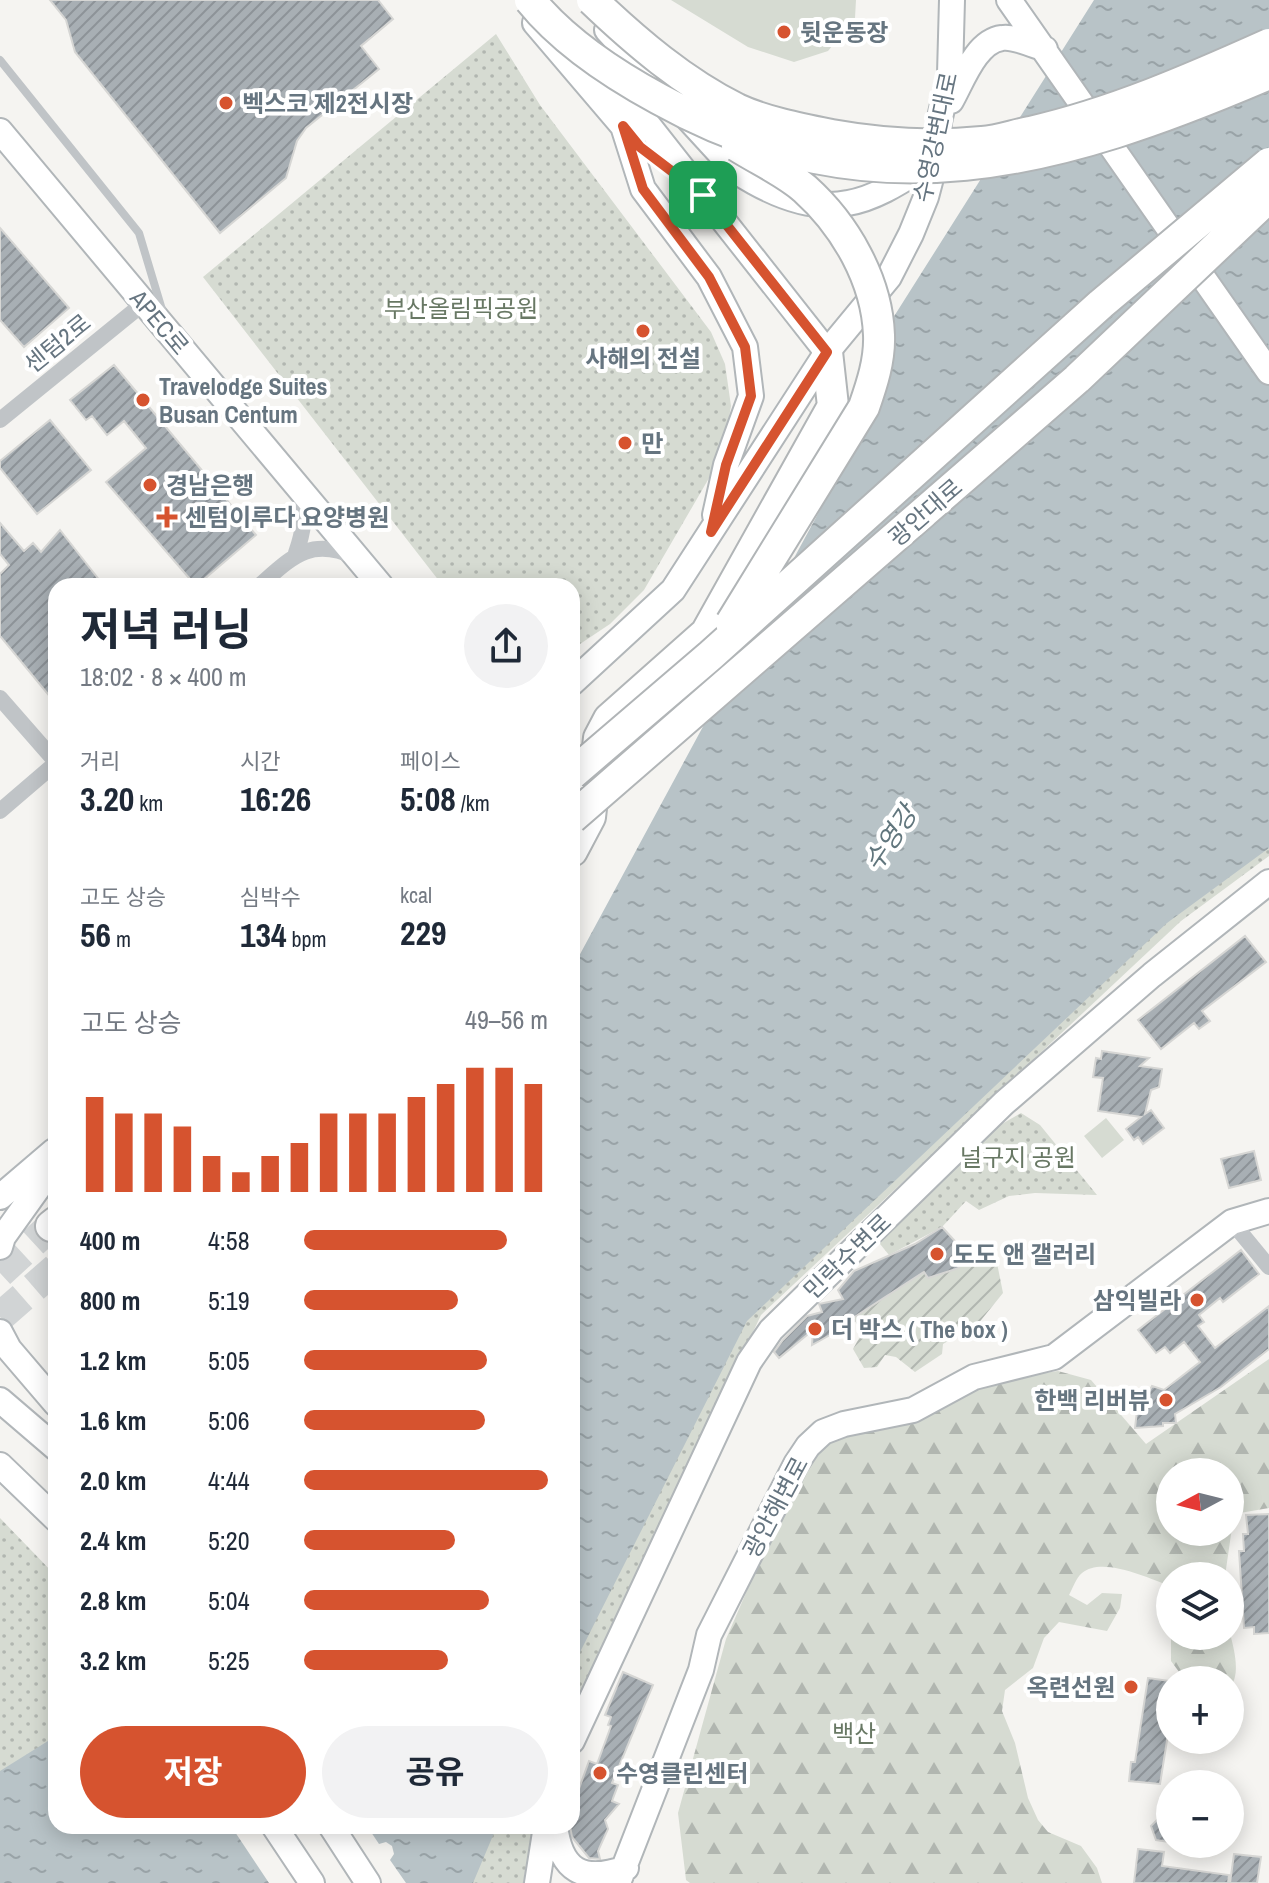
<!DOCTYPE html>
<html lang="ko">
<head>
<meta charset="utf-8">
<style>
	:root { --surface:#fff; --page:#f2f2f3; --text:#1f2937; --muted:#747a83; --accent:#d6532f }
	body { margin:0; font-family:"Archivo Narrow","Noto Sans KR",sans-serif; background:var(--page); color:var(--text); height:100vh; display:flex; flex-direction:column; font-size:30px; white-space:nowrap }
	* { box-sizing:border-box; margin:0 }
	p { font-size:26px; color:var(--muted) }
	.icon { flex:none; width:44px; height:44px; fill:none; stroke:currentColor; stroke-width:2; stroke-linecap:round; stroke-linejoin:round }
	.map { position:relative; flex:1; overflow:hidden }
	.drawer { position:absolute; left:48px; top:578px; width:532px; height:1256px; display:flex; flex-direction:column; background:var(--surface); border-radius:24px; box-shadow:0 4px 20px #0003 }
	.drawer>* { flex:none }
	.needle { width:52px; rotate:263deg }
	.controls { position:absolute; left:1156px; top:1458px; display:grid; gap:16px }
	.controls a { display:grid; place-items:center; width:88px; height:88px; border-radius:50%; background:var(--surface); box-shadow:0 4px 20px #0003; font-size:40px }
	.pin { position:absolute; display:grid; place-items:center; width:68px; height:68px; color:#fff; margin:-34px; border-radius:16px; box-shadow:0 4px 12px #0006 }
	.round { display:grid; place-items:center; flex:none; width:84px; height:84px; border-radius:42px; background:var(--page) }
	.headline { display:flex; align-items:center; justify-content:space-between; height:136px; padding:0 32px }
	h1 { font-size:44px; font-weight:700; line-height:60px }
	.figures { display:grid; grid-template-columns:repeat(3,1fr); gap:12px; height:136px; padding:8px 32px }
	.figures div { display:grid; align-content:center }
	.figures b { font-size:34px; font-weight:700 }
	.figures small { font-size:22px; font-weight:400 }
	.figures p { font-size:22px }
	.chart { height:224px; padding:16px 32px }
	.chart p { display:flex; justify-content:space-between }
	.chart svg { width:100%; height:144px; margin-top:8px; stroke:var(--accent); stroke-width:6 }
	.button { display:flex; gap:16px; margin-top:auto; padding:16px 32px }
	.button a { flex:1; height:92px; border-radius:48px; background:var(--accent); color:#fff; font-size:32px; font-weight:700; line-height:92px; text-align:center }
	.button a+a { background:var(--page); color:var(--text) }
	ul { padding:0 32px; list-style:none; font-size:26px }
	li { display:grid; grid-template-columns:128px 96px 1fr; align-items:center; height:60px }
	li i { height:20px; border-radius:10px; background:var(--accent) }
	.map>svg:first-child { display:block }
	.grass { fill:url(#grass-dots) }
	.forest { fill:url(#forest-firs); fill-rule:evenodd }
	.garden { fill:url(#garden-furrows) }
	.pitch { fill:#d6dbd2 }
	.water { fill:url(#water-ripples) }
	.pier { fill:#f5f4f1 }
	.building { fill:url(#building-hatch); stroke:#d6d6d4; stroke-width:2 }
	.lines { fill:none; stroke-linecap:round; stroke-linejoin:round }
	.highway-tunnel { stroke:#d1d4d5; stroke-width:30; stroke-dasharray:30 15; stroke-linecap:butt }
	.secondary-casing { stroke:#b1b6b9; stroke-width:28 }
	.highway-casing { stroke:#b1b5b7; stroke-width:34 }
	.lane { stroke:#c0c4c7; stroke-width:8 }
	.street { stroke:#c0c4c7; stroke-width:16 }
	.secondary { stroke:#fff; stroke-width:24 }
	.highway { stroke:#fff; stroke-width:30 }
	.highway-bridge-casing { stroke:#b1b5b7; stroke-width:34; stroke-linecap:butt }
	.highway-bridge { stroke:#fff; stroke-width:30 }
	.route-casing { stroke:#fff; stroke-width:16 }
	.route { stroke:#d6532f; stroke-width:10 }
	.poi-dot { fill:#d6532f; stroke:#fff; stroke-width:3 }
	.labels { text-anchor:middle; dominant-baseline:central; stroke-width:8; stroke-linejoin:round; paint-order:stroke }
	.poi-label { font-size:24px; font-weight:bold; fill:#667580; stroke:#fff; text-anchor:start }
	.street-label { font-size:24px; fill:#667580; stroke:#fff }
	.park-label { font-size:24px; fill:#687864; stroke:#fff }
	.water-label { font-size:26px; font-style:italic; fill:#61767d; stroke:#fff }
</style>
</head>
<body>
<div class="map">
<svg width="1269" height="1883" viewBox="0 0 1269 1883">
	<defs>
		<pattern id="grass-dots" width="8" height="8" patternUnits="userSpaceOnUse" patternTransform="scale(2)"><rect width="8" height="8" fill="#d6dbd2"/><path d="M2 2h.1M6 6h.1" fill="none" stroke="#b1b6b0" stroke-width="1.8" stroke-linecap="round"/></pattern>
		<pattern id="forest-firs" width="22" height="20" patternUnits="userSpaceOnUse" patternTransform="scale(2)"><rect width="22" height="20" fill="#d6dbd2"/><path d="M5 1l3.5 6h-7zM16 11l3.5 6h-7z" fill="#b1b6b0"/></pattern>
		<pattern id="garden-furrows" width="10" height="10" patternUnits="userSpaceOnUse" patternTransform="scale(2)"><rect width="10" height="10" fill="#d6dbd2"/><path d="M-1 1l2-2M0 10L10 0M9 11l2-2" fill="none" stroke="#b1b6b0"/></pattern>
		<pattern id="water-ripples" width="26" height="14" patternUnits="userSpaceOnUse" patternTransform="scale(2)"><rect width="26" height="14" fill="#b8c3c7"/><path d="M2 4q2-2 4 0t4 0M15 11q2-2 4 0t4 0" fill="none" stroke="#99a3a7"/></pattern>
		<pattern id="building-hatch" width="6" height="6" patternUnits="userSpaceOnUse" patternTransform="scale(2)"><rect width="6" height="6" fill="#a8afb4"/><path d="M-1 1l2-2M0 6l6-6M5 7l2-2" fill="none" stroke="#8d9398"/></pattern>
	</defs>
	<rect width="100%" height="100%" fill="#f5f4f1"/>
	<path class="grass" d="M496,34L540,105L711,332L725,364L731,406L723,454L644,590L610,624L577,646H572V586H443L203,277Z
		M1269,816V856L1181,921L761,1315L572,1716V1624L731,1309Z
		M1021,1113L1040,1125L1097,1195L1035,1193L1009,1196L979,1210L966,1201L942,1227L889,1255L876,1239L993,1129Z
		M0,1518L56,1576V1737L0,1774Z
		M476,1826H534L523,1883H449Z"/>
	<path class="forest" d="M1269,1359V1508L1234,1514L1225,1576H1170V1586C1148,1578 1102,1556 1082,1573C1076,1578 1073,1588 1069,1595L1087,1605L1102,1593L1122,1594L1120,1608L1107,1631L1059,1622L1044,1638L1033,1668L1005,1690L1002,1711L1015,1743L1028,1798L1038,1820L1048,1832L1081,1846L1097,1868L1102,1883H690L686,1880L678,1813L726,1639L790,1491L818,1444L989,1381L1058,1371L1091,1380L1146,1444ZM1170,1472H1230V1532H1170Z
		M1230,1633C1234,1650 1241,1673 1230,1688V1680H1185L1171,1661V1636H1230Z"/>
	<path class="garden" d="M974,1247L981,1262L995,1253L1003,1293L969,1335L955,1337L943,1344L942,1354L915,1372L896,1357L885,1355L877,1367L864,1368L853,1349L862,1333L855,1321V1317L918,1276V1269L921,1267L928,1278L959,1268L954,1257Z"/>
	<path class="pitch" d="M671,0H856L855,18L828,51L794,62L748,47Z
		M1106,1118L1124,1140L1102,1158L1084,1136Z"/>
	<path class="water" d="M1094,0H1269V848L1167,923L747,1321L572,1668V969L887,386V360L874,348Z
		M56,1736V1826H497L473,1883H0V1771Z"/>
	<path class="pier" d="M231,1826H367L379,1844L386,1842L392,1846L394,1854L390,1860L406,1883H269Z"/>
	<path class="building" d="M50,0H378L393,19L361,46L379,69L306,128L297,141L286,178L220,233L75,52L66,20Z
		M0,228L69,308L24,347L0,320Z
		M114,365L256,535L196,586L106,482L146,448L124,421L107,435L92,416L86,420L70,400Z
		M50,420L91,470L37,514L0,468V461Z
		M0,523L24,551L33,543L41,552L60,530L104,586H56V704L0,636V574L9,565L0,554Z
		M1245,936L1266,962L1202,1011L1210,1021L1199,1029L1194,1023L1161,1049L1138,1020Z
		M1102,1051L1149,1058L1140,1066L1162,1069L1159,1087L1151,1090L1145,1114L1151,1110L1164,1128L1143,1144L1138,1137L1134,1140L1126,1129L1141,1117L1098,1111L1103,1078L1093,1077L1096,1058L1101,1059Z
		M1254,1151L1261,1180L1229,1188L1221,1159Z
		M942,1227L964,1251L954,1257L959,1268L928,1278L924,1272L853,1318L855,1321L812,1345L813,1330L779,1358L774,1352L783,1340L807,1316L822,1312L819,1304L843,1299L838,1290L854,1271L915,1244Z
		M1241,1250L1259,1274L1223,1302L1220,1298L1199,1315L1204,1322L1198,1326L1215,1348L1269,1306V1349L1221,1387L1175,1414L1176,1423H1163V1426L1135,1428L1137,1411L1130,1407L1136,1396L1145,1399L1152,1386L1164,1390L1200,1362L1184,1342L1170,1353L1165,1347L1156,1353L1138,1330Z
		M1269,1514V1633L1254,1634V1627L1244,1628L1239,1551H1244L1243,1534H1248L1246,1515Z
		M623,1672L653,1685L612,1783L618,1785L612,1801L619,1804L605,1820L608,1829L598,1851L600,1859L589,1858L572,1837L570,1826L572,1808L589,1761L597,1764L611,1726L608,1725L611,1717L605,1715Z
		M1148,1678L1170,1681V1722L1160,1784L1129,1781L1131,1762H1135Z
		M1170,1807V1842L1156,1840L1151,1826Z
		M1138,1849L1164,1852L1162,1866L1229,1875L1228,1883H1134Z
		M1234,1854L1261,1857L1257,1883H1230Z"/>
	<g class="lines">
		<path class="highway-tunnel" d="M0,1273L51,1226
			M0,1317L56,1268"/>
		<g class="secondary-casing">
			<path id="secondary" d="M1009,0L1269,372
				M535,23L633,138
				M607,30L736,171C768,192 809,211 848,203C877,198 903,180 927,165
				M608,74L827,352
				M951,101C962,82 976,41 1002,38C1014,36 1033,45 1045,49
				M623,126L643,189L709,277L745,347L751,396L726,465L715,515
				M0,131L381,586
				M572,683L673,590L827,352L889,277L911,234L926,197L936,159L939,122L950,74L952,0
				M0,1197L54,1151
				M0,1247L3,1237L56,1163
				M0,1332L9,1349L56,1404
				M0,1400L56,1448
				M0,1465L56,1519
				M572,1741L749,1362L771,1330L1004,1103L1152,975L1269,882
				M274,1826L312,1883
				M331,1826L368,1883
				M555,1826C561,1871 582,1883 626,1868
				M537,1883L546,1826
				M618,1883L701,1670L709,1635L796,1464L808,1446L823,1432L844,1424L913,1410L974,1377L1054,1357L1232,1222L1269,1211"/>
		</g>
		<g class="highway-casing">
			<path id="highway" d="M572,851L590,817L599,738L609,719L706,633L833,406L827,352
				M51,1226L56,1222"/>
		</g>
		<path class="lane" d="M0,60L139,233L163,313"/>
		<path class="street" d="M0,420L144,303
			M296,553C303,533 307,513 300,492
			M259,586C291,558 310,536 355,557
			M0,698L56,762
			M0,811L56,763
			M1232,1222L1269,1267"/>
		<use href="#secondary" class="secondary"/>
		<use href="#highway" class="highway"/>
		<g class="highway-bridge-casing">
			<path id="highway-bridge" d="M530,0C563,41 613,74 659,99C873,218 1059,164 1269,74
				M592,0C636,42 683,82 737,109C765,122 801,129 831,135C881,144 931,147 982,142C998,141 1014,135 1030,132C1113,113 1191,79 1269,44
				M731,623L864,407C872,384 880,360 879,335C877,280 845,225 805,189C786,172 759,160 737,146
				M572,774L711,655L1101,304L1269,163
				M572,818L1077,379L1269,197"/>
		</g>
		<use href="#highway-bridge" class="highway-bridge"/>
	</g>
	<g class="lines">
		<g class="route-casing">
			<path id="route" d="M623,126L640,147L703,195L827,352L711,532L726,465L751,396L745,347L709,277L643,189Z"/>
		</g>
		<use href="#route" class="route"/>
	</g>
	<g class="poi-dot">
		<circle cx="784" cy="32" r="8"/>
		<circle cx="226" cy="103" r="8"/>
		<circle cx="643" cy="331" r="8"/>
		<circle cx="143" cy="400" r="8"/>
		<circle cx="625" cy="443" r="8"/>
		<circle cx="150" cy="485" r="8"/>
		<path d="M163 505h8v8h8v8h-8v8h-8v-8h-8v-8h8z"/>
		<circle cx="937" cy="1254" r="8"/>
		<circle cx="1197" cy="1300" r="8"/>
		<circle cx="815" cy="1329" r="8"/>
		<circle cx="1166" cy="1400" r="8"/>
		<circle cx="1131" cy="1687" r="8"/>
		<circle cx="600" cy="1773" r="8"/>
	</g>
	<g class="labels">
		<g class="poi-label">
			<text x="800" y="32">뒷운동장</text>
			<text x="242" y="103">벡스코 제2전시장</text>
			<text x="643" y="358" text-anchor="middle">사해의 전설</text>
			<text x="159" y="386">Travelodge Suites<tspan x="159" dy="28">Busan Centum</tspan></text>
			<text x="641" y="443">만</text>
			<text x="166" y="485">경남은행</text>
			<text x="185" y="517">센텀이루다 요양병원</text>
			<text x="953" y="1254">도도 앤 갤러리</text>
			<text x="1181" y="1300" text-anchor="end">삼익빌라</text>
			<text x="831" y="1329">더 박스 ( The box )</text>
			<text x="1150" y="1400" text-anchor="end">한백 리버뷰</text>
			<text x="1115" y="1687" text-anchor="end">옥련선원</text>
			<text x="616" y="1773">수영클린센터</text>
		</g>
		<g class="street-label">
			<text transform="translate(935 137) rotate(-78)">수영강변대로</text>
			<text transform="translate(160 322) rotate(50)">APEC로</text>
			<text transform="translate(57 343) rotate(-39)">센텀2로</text>
			<text transform="translate(925 512) rotate(-41)">광안대로</text>
			<text transform="translate(847 1256) rotate(-44)">민락수변로</text>
			<text transform="translate(775 1507) rotate(-62)">광안해변로</text>
		</g>
		<g class="park-label">
			<text x="461" y="308">부산올림픽공원</text>
			<text x="1018" y="1157">널구지 공원</text>
			<text x="854" y="1733">백산</text>
		</g>
		<g class="water-label">
			<text transform="translate(890 838) rotate(-56)">수영강</text>
		</g>
	</g>
</svg>
<div class="controls">
<a><svg class="needle" viewBox="-14 -14 28 28"><path d="M0-13l5 13h-10z" fill="#e53935"/><path d="M0 13l5-13h-10z" fill="#747a83"/></svg></a>
<a><svg class="icon" aria-label="layers" viewBox="0 0 24 24"><path d="M12 4l9 5-9 5-9-5zM3 14l9 5 9-5"/></svg></a>
<a>+</a>
<a>−</a>
</div>
<div class="pin" style="left:703px;top:195px;background:#1e9e55"><svg class="icon" aria-label="arrive" viewBox="0 0 24 24"><path d="M6 21V4h12l-3 4 3 4H6"/></svg></div>
<section class="drawer">
<div class="headline"><div><h1>저녁 러닝</h1><p>18:02 · 8 × 400 m</p></div><a class="round"><svg class="icon" aria-label="share" viewBox="0 0 24 24"><path d="M12 15V3M7 8l5-5 5 5M5 13v7h14v-7"/></svg></a></div>
<div class="figures">
<div><p>거리</p><b>3.20<small> km</small></b></div>
<div><p>시간</p><b>16:26</b></div>
<div><p>페이스</p><b>5:08<small> /km</small></b></div>
</div>
<div class="figures">
<div><p>고도 상승</p><b>56<small> m</small></b></div>
<div><p>심박수</p><b>134<small> bpm</small></b></div>
<div><p>kcal</p><b>229</b></div>
</div>
<div class="chart"><p><span>고도 상승</span>49–56 m</p>
<svg viewBox="0 0 160 44" preserveAspectRatio="none"><path d="M5 44V15M15 44V20M25 44V20M35 44V24M45 44V33M55 44V38M65 44V33M75 44V29M85 44V20M95 44V20M105 44V20M115 44V15M125 44V11M135 44V6M145 44V6M155 44V11"/></svg>
</div>
<ul>
<li><b>400 m</b>4:58<i style="width:83%"></i></li>
<li><b>800 m</b>5:19<i style="width:63%"></i></li>
<li><b>1.2 km</b>5:05<i style="width:75%"></i></li>
<li><b>1.6 km</b>5:06<i style="width:74%"></i></li>
<li><b>2.0 km</b>4:44<i style="width:100%"></i></li>
<li><b>2.4 km</b>5:20<i style="width:62%"></i></li>
<li><b>2.8 km</b>5:04<i style="width:76%"></i></li>
<li><b>3.2 km</b>5:25<i style="width:59%"></i></li>
</ul>
<div class="button"><a>저장</a><a>공유</a></div>
</section>
</div>
</body>
</html>
